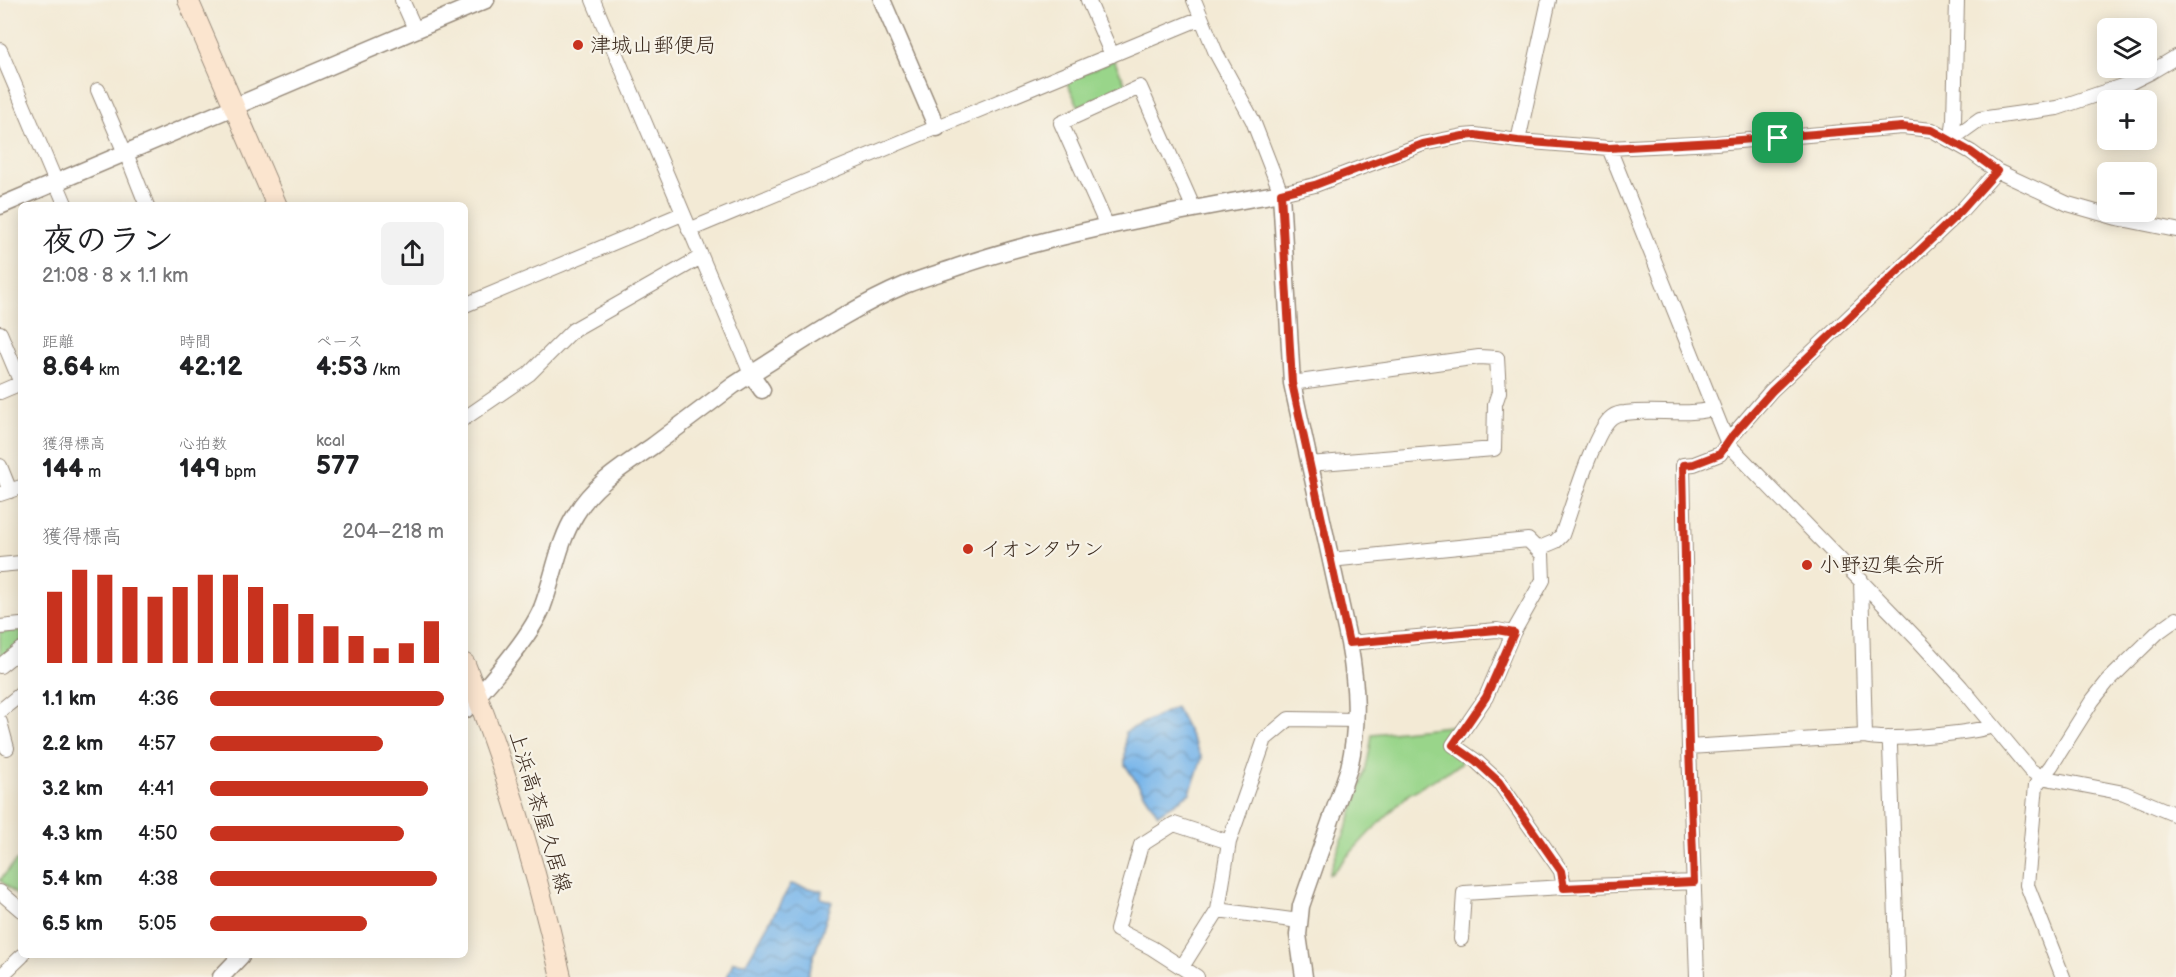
<!DOCTYPE html>
<html lang="ja">
<head>
<meta charset="utf-8">
<style>
	:root { --surface:#fff; --page:#f2f2f2; --text:#202124; --muted:#757577; --accent:#c8321e }
	body { margin:0; font-family:"Balsamiq Sans","Klee One",sans-serif; background:var(--page); color:var(--text); height:100vh; display:flex; flex-direction:column; font-size:22px; white-space:nowrap }
	* { box-sizing:border-box; margin:0 }
	p { font-size:20px; color:var(--muted) }
	.icon { flex:none; width:33px; height:33px; fill:none; stroke:currentColor; stroke-width:2; stroke-linecap:round; stroke-linejoin:round }
	.map { position:relative; flex:1; overflow:hidden }
	.side { position:absolute; left:18px; top:202px; width:450px; height:756px; display:flex; flex-direction:column; background:var(--surface); border-radius:9px; box-shadow:0 3px 15px #0003 }
	.side>* { flex:none }
	.tools { position:absolute; left:2097px; top:18px; display:grid; gap:12px }
	.tools a { display:grid; place-items:center; width:60px; height:60px; border-radius:9px; background:var(--surface); box-shadow:0 3px 15px #0003; font-size:30px }
	.pin { position:absolute; display:grid; place-items:center; width:51px; height:51px; color:#fff; margin:-26px; border-radius:12px; box-shadow:0 3px 9px #0006 }
	.round { display:grid; place-items:center; flex:none; width:63px; height:63px; border-radius:9px; background:var(--page) }
	.head { display:flex; align-items:center; justify-content:space-between; height:102px; padding:0 24px }
	h1 { font-size:33px; font-weight:700; line-height:45px }
	.stats { display:grid; grid-template-columns:repeat(3,1fr); gap:9px; height:102px; padding:6px 24px }
	.stats div { display:grid; align-content:center }
	.stats b { font-size:26px; font-weight:700 }
	.stats small { font-size:16px; font-weight:400 }
	.stats p { font-size:16px }
	.chart { height:168px; padding:12px 24px }
	.chart p { display:flex; justify-content:space-between }
	.chart svg { width:100%; height:108px; margin-top:6px; stroke:var(--accent); stroke-width:6 }
	ul { padding:0 24px; list-style:none; font-size:20px }
	li { display:grid; grid-template-columns:96px 72px 1fr; align-items:center; height:45px }
	li i { height:15px; border-radius:8px; background:var(--accent) }
	.map>svg:first-child { display:block }
	.park { fill:#99d58a; stroke:#6a8054; stroke-width:1.5 }
	.water { fill:url(#water-waves); stroke:#597084; stroke-width:1.5 }
	.lines { fill:none; stroke-linecap:round; stroke-linejoin:round }
	.minor-casing { stroke:#978a7a; stroke-width:16 }
	.tertiary-casing { stroke:#978a7a; stroke-width:19 }
	.secondary-casing { stroke:#978a7a; stroke-width:22 }
	.minor { stroke:#fff; stroke-width:14 }
	.tertiary { stroke:#fff; stroke-width:16 }
	.secondary { stroke:#fbe5cf; stroke-width:20 }
	.route-casing { stroke:#fff; stroke-width:12 }
	.route { stroke:#c8321e; stroke-width:8 }
	.poi-dot { fill:#c8321e; stroke:#f7f3e8; stroke-width:2 }
	.labels { text-anchor:middle; dominant-baseline:central; stroke-width:4.5; stroke-linejoin:round; paint-order:stroke }
	.poi-label { font-size:21px; fill:#3b2a1e; stroke:#f7f3e8; text-anchor:start }
	.street-label { font-size:21px; fill:#3b2a1e; stroke:#f7f3e8 }
</style>
</head>
<body>
<div class="map">
<svg width="2176" height="977" viewBox="0 0 2176 977">
	<defs>
		<pattern id="water-waves" width="16" height="10" patternUnits="userSpaceOnUse" patternTransform="scale(1.5)"><rect width="16" height="10" fill="#77b5ea"/><path d="M0 5q4-4 8 0t8 0" fill="none" stroke="#6393bd"/></pattern>
	</defs>
	<rect width="100%" height="100%" fill="#f7f3e8"/>
	<filter id="ink" filterUnits="userSpaceOnUse"><feTurbulence type="fractalNoise" baseFrequency=".0167" numOctaves="2"/><feDisplacementMap in="SourceGraphic" scale="12" xChannelSelector="R" yChannelSelector="G"/><feConvolveMatrix kernelMatrix="1 2 1 2 8 2 1 2 1" color-interpolation-filters="sRGB"/></filter>
	<filter id="wash" filterUnits="userSpaceOnUse"><feTurbulence type="fractalNoise" baseFrequency=".008" numOctaves="4" result="noise"/><feDisplacementMap in="SourceGraphic" scale="24" xChannelSelector="R" yChannelSelector="G"/><feGaussianBlur stdDeviation="1.35" result="paint"/><feColorMatrix in="noise" values="0 0 0 0 0 0 0 0 0 0 0 0 0 0 0 0 0 1.4 0 .05"/><feComposite in="paint" operator="in"/></filter>
	<g filter="url(#wash)">
		<rect width="100%" height="100%" fill="#f3ead5"/>
		<path class="park" d="M1114,60L1126,85L1079,107L1066,81Z
			M21,630V642L0,659V632Z
			M1460,725L1446,747L1460,757L1461,764L1409,794L1369,833L1331,874H1329C1346,828 1366,784 1372,734Z
			M21,860V899L0,880L16,861Z"/>
		<path class="water" d="M1176,707L1202,758L1190,793L1158,814L1125,765V732Z
			M791,884L822,891L821,898L832,902L807,977H727L733,962L746,963Z"/>
	</g>
	<g filter="url(#ink)">
		<g class="lines">
			<g class="minor-casing">
				<path id="minor" d="M402,0L415,29
					M593,0L751,374
					M1088,0L1112,55
					M1194,0L1216,53L1253,121L1281,193L1315,185L1423,144L1463,136L1475,135L1518,141L1609,148L1716,143L1902,127L1932,130L1971,152L1997,171L2068,204L2117,218L2176,230
					M0,50L66,206
					M98,90L125,153
					M1952,139L1980,119L2057,108L2125,85L2151,72L2176,57
					M1952,139L1954,120L1957,0
					M1518,141L1549,0
					M1609,148L1728,444L1920,642L1961,687L2030,770L2041,777L2124,793L2176,815
					M126,153L147,206
					M1107,226L1061,123L1140,87L1194,209
					M689,230L1201,18
					M465,305L682,214
					M0,333L21,383
					M1292,383L1479,357L1497,358L1499,392L1495,404L1494,449L1309,464
					M0,392L21,383
					M465,418L529,374L573,330L701,257
					M0,466L10,491
					M0,494L21,487
					M1537,549L1556,541L1562,535C1571,511 1594,430 1612,417C1616,414 1621,413 1625,413C1655,409 1684,416 1713,409
					M1330,560L1528,540L1542,554L1543,580L1513,633L1497,630L1349,643
					M0,565L21,563
					M1861,580L1865,736
					M0,627L21,625
					M1513,633L1486,697L1453,745L1476,761L1499,782L1561,871L1564,887L1694,882
					M0,666L21,649
					M0,711L21,694
					M0,722L7,748
					M1888,738L1890,746L1898,977
					M1689,747L1865,736C1884,742 1973,733 1993,726
					M0,892L21,910
					M1218,910L1299,921
					M1461,939L1464,893L1564,887
					M1182,967L1218,910L1229,842
					M0,977L22,956
					M1197,977L1152,948L1117,930L1141,845L1174,824L1229,842L1265,739L1289,719L1356,720
					M1697,977L1689,747L1683,465L1694,464L1720,454L1733,435L1771,391L1961,211L1997,171
					M2063,977L2027,885L2036,785L2051,766L2092,701L2108,681L2158,632L2176,619"/>
			</g>
			<g class="tertiary-casing">
				<path id="tertiary" d="M882,0L937,128
					M0,206L486,0
					M751,374C801,343 851,308 905,285C922,278 940,273 957,267C1062,231 1172,213 1281,193L1292,383L1349,643C1357,687 1359,724 1349,768L1301,906L1298,935L1304,977
					M465,710C487,686 530,637 542,608C554,577 558,542 576,514C594,483 626,465 654,445C681,425 707,405 734,385L751,374L762,390
					M221,977L241,956"/>
			</g>
			<g class="secondary-casing">
				<path id="secondary" d="M188,0L277,206
					M465,664C505,766 537,870 561,977"/>
			</g>
			<use href="#minor" class="minor"/>
			<use href="#tertiary" class="tertiary"/>
			<use href="#secondary" class="secondary"/>
		</g>
	</g>
	<g class="lines" filter="url(#ink)">
		<g class="route-casing">
			<path id="route" d="M1902,127L1932,130L1971,152L1997,171L1961,211L1772,391L1733,435L1720,454L1694,464L1683,465L1689,747L1694,882L1564,888L1561,871L1499,782L1476,761L1453,745L1486,697L1514,633L1497,630L1349,643L1292,383L1281,193L1315,185L1423,144L1463,136L1475,135L1518,141L1609,148L1716,142Z"/>
		</g>
		<use href="#route" class="route"/>
	</g>
	<g class="poi-dot">
		<circle cx="578" cy="45" r="6"/>
		<circle cx="968" cy="549" r="6"/>
		<circle cx="1807" cy="565" r="6"/>
	</g>
	<g class="labels">
		<g class="poi-label">
			<text x="590" y="45">津城山郵便局</text>
			<text x="980" y="549">イオンタウン</text>
			<text x="1819" y="565">小野辺集会所</text>
		</g>
		<g class="street-label">
			<text transform="translate(540 812) rotate(73)">上浜高茶屋久居線</text>
		</g>
	</g>
</svg>
<div class="tools">
<a><svg class="icon" aria-label="layers" viewBox="0 0 24 24"><path d="M12 4l9 5-9 5-9-5zM3 14l9 5 9-5"/></svg></a>
<a>+</a>
<a>−</a>
</div>
<div class="pin" style="left:1778px;top:138px;background:#1e9e55"><svg class="icon" aria-label="arrive" viewBox="0 0 24 24"><path d="M6 21V4h12l-3 4 3 4H6"/></svg></div>
<section class="side">
<div class="head"><div><h1>夜のラン</h1><p>21:08 · 8 × 1.1 km</p></div><a class="round"><svg class="icon" aria-label="share" viewBox="0 0 24 24"><path d="M12 15V3M7 8l5-5 5 5M5 13v7h14v-7"/></svg></a></div>
<div class="stats">
<div><p>距離</p><b>8.64<small> km</small></b></div>
<div><p>時間</p><b>42:12</b></div>
<div><p>ペース</p><b>4:53<small> /km</small></b></div>
</div>
<div class="stats">
<div><p>獲得標高</p><b>144<small> m</small></b></div>
<div><p>心拍数</p><b>149<small> bpm</small></b></div>
<div><p>kcal</p><b>577</b></div>
</div>
<div class="chart"><p><span>獲得標高</span>204–218 m</p>
<svg viewBox="0 0 160 44" preserveAspectRatio="none"><path d="M5 44V15M15 44V6M25 44V8M35 44V13M45 44V17M55 44V13M65 44V8M75 44V8M85 44V13M95 44V20M105 44V24M115 44V29M125 44V33M135 44V38M145 44V36M155 44V27"/></svg>
</div>
<ul>
<li><b>1.1 km</b>4:36<i style="width:100%"></i></li>
<li><b>2.2 km</b>4:57<i style="width:74%"></i></li>
<li><b>3.2 km</b>4:41<i style="width:93%"></i></li>
<li><b>4.3 km</b>4:50<i style="width:83%"></i></li>
<li><b>5.4 km</b>4:38<i style="width:97%"></i></li>
<li><b>6.5 km</b>5:05<i style="width:67%"></i></li>
</ul>
</section>
</div>
</body>
</html>
